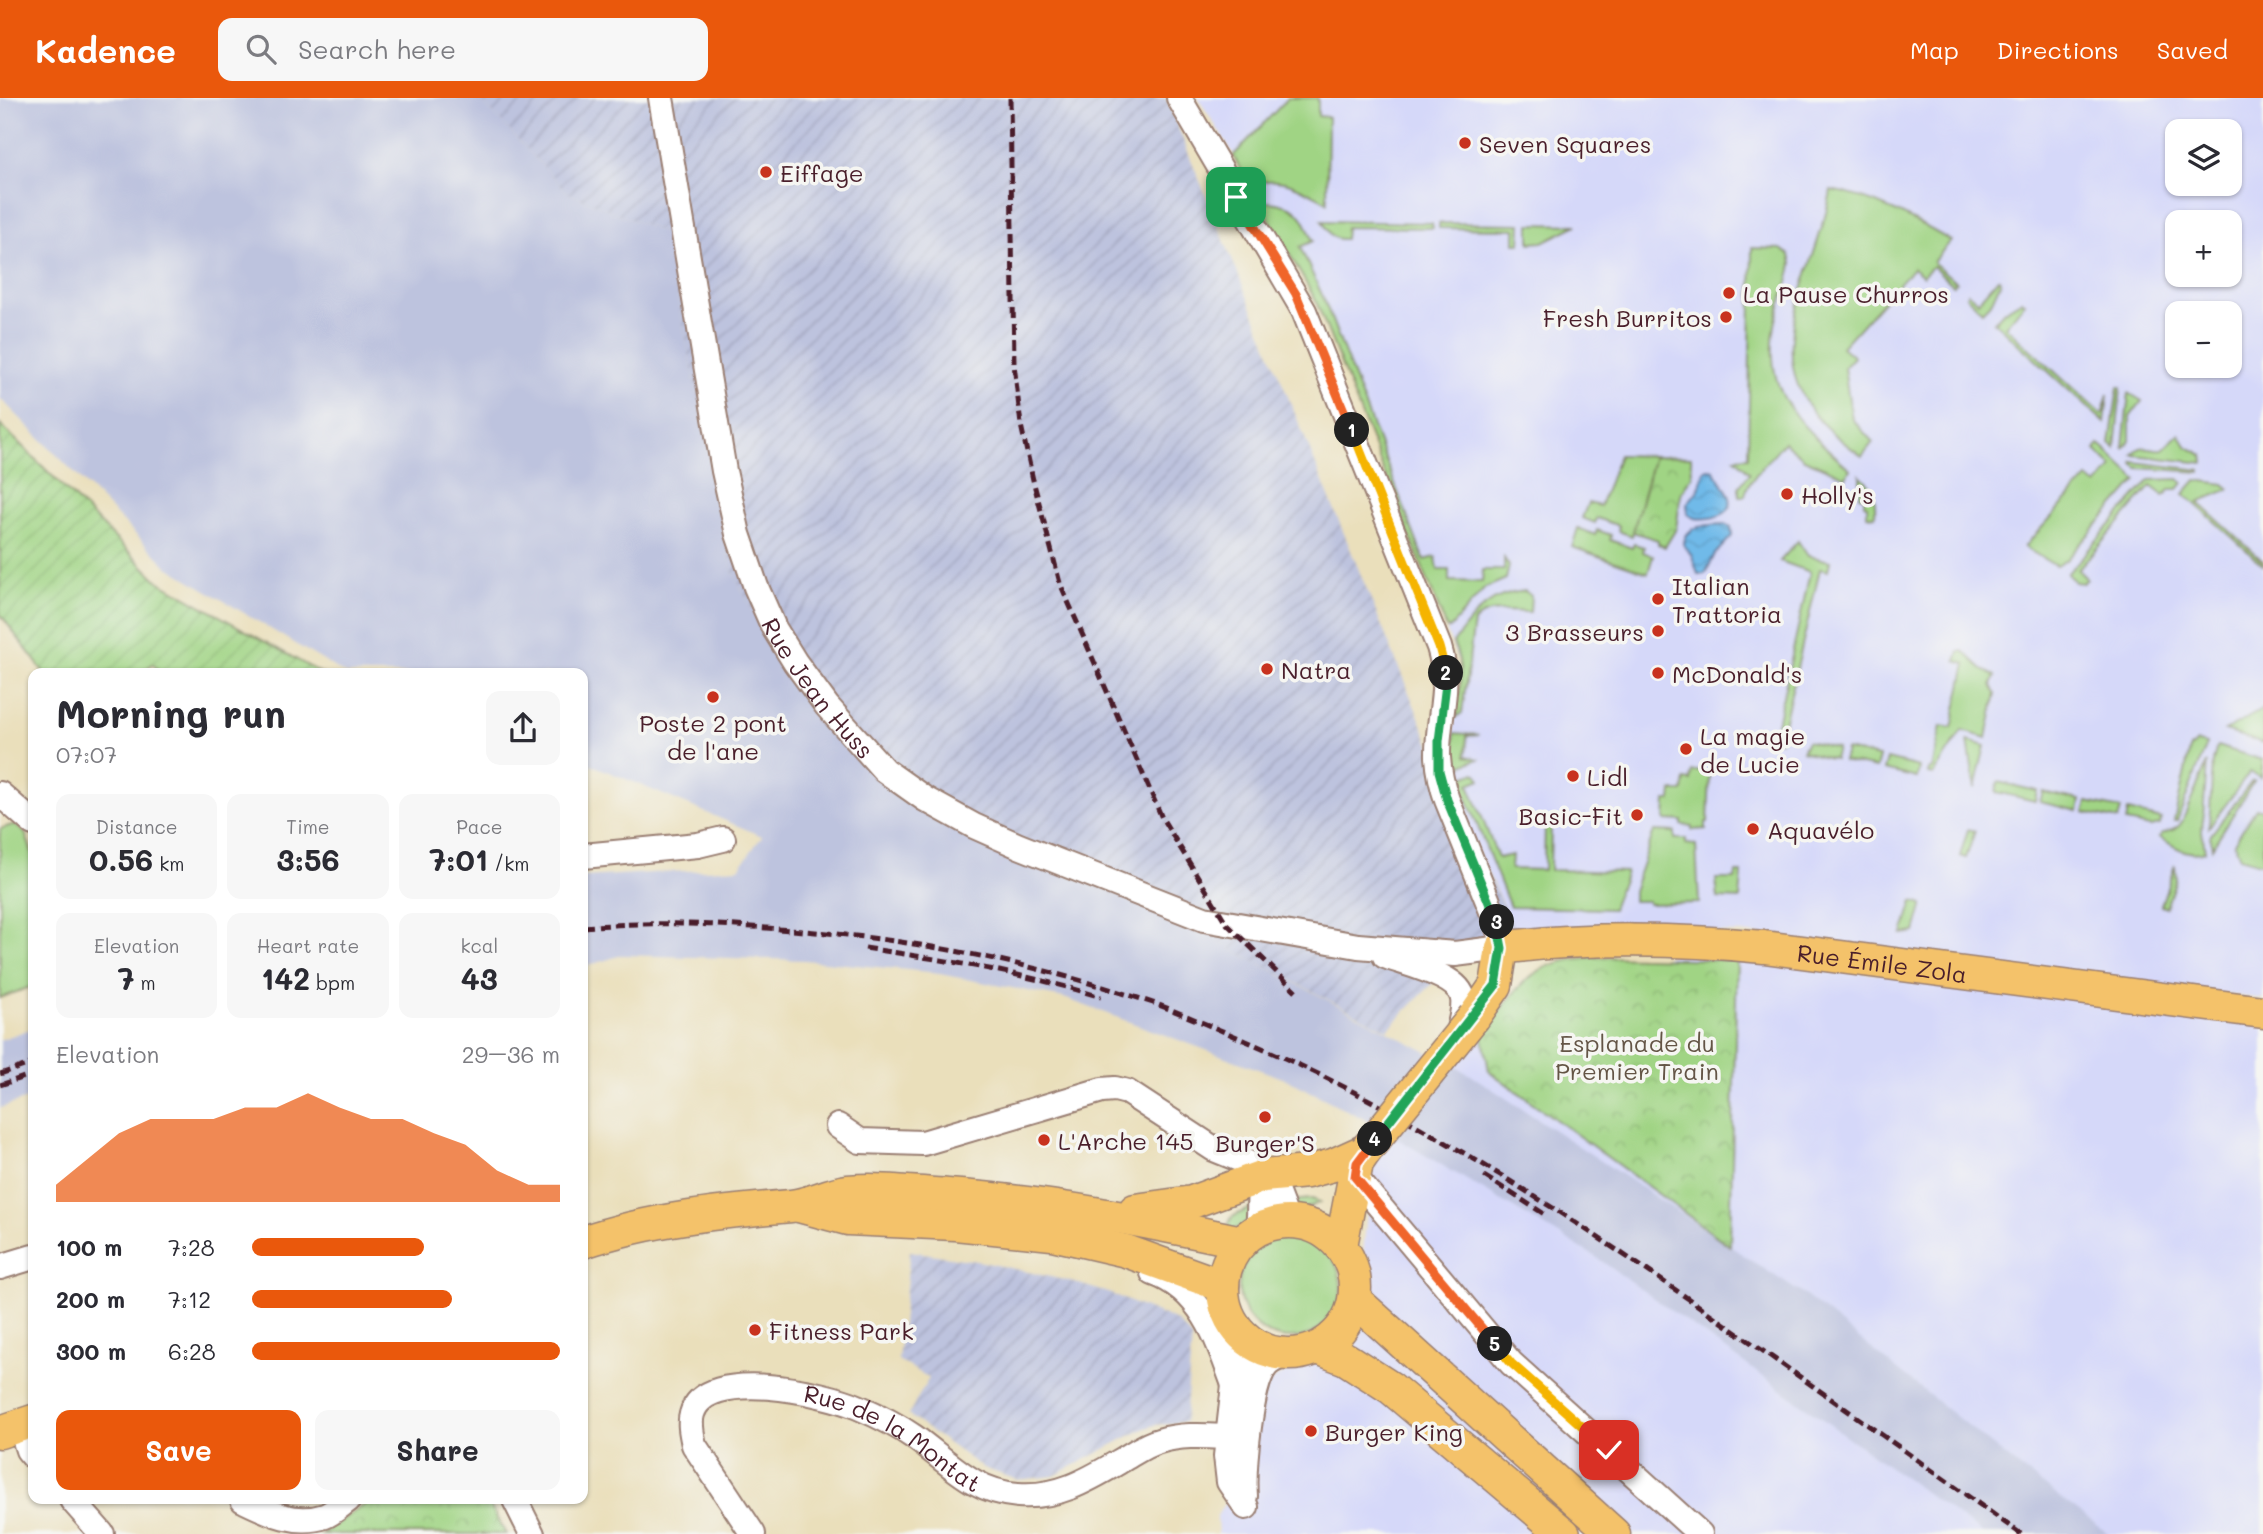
<!DOCTYPE html>
<html lang="en">
<head>
<meta charset="utf-8">
<style>
	:root { --surface:#fff; --page:#f7f7f7; --text:#2b2b33; --muted:#7c7c81; --accent:#ea580c }
	body { margin:0; font-family:Mali,sans-serif; background:var(--page); color:var(--text); height:100vh; display:flex; flex-direction:column; font-size:26px; white-space:nowrap }
	* { box-sizing:border-box; margin:0 }
	p { font-size:23px; color:var(--muted) }
	.icon { flex:none; width:38px; height:38px; fill:none; stroke:currentColor; stroke-width:2; stroke-linecap:round; stroke-linejoin:round }
	.map { position:relative; flex:1; overflow:hidden }
	.side { position:absolute; left:28px; top:570px; width:560px; height:836px; display:flex; flex-direction:column; background:var(--surface); border-radius:14px; box-shadow:0 2px 5px #0004 }
	.side>* { flex:none }
	.buttons { position:absolute; left:2165px; top:21px; display:grid; gap:14px }
	.buttons a { display:grid; place-items:center; width:77px; height:77px; border-radius:14px; background:var(--surface); box-shadow:0 2px 5px #0004; font-size:35px }
	.pin { position:absolute; display:grid; place-items:center; width:60px; height:60px; color:#fff; margin:-30px; border-radius:14px; box-shadow:0 4px 10px #0006 }
	.km { position:absolute; width:35px; height:35px; margin:-18px; border-radius:50%; background:#222; color:#fff; font-size:19px; line-height:35px; text-align:center }
	.round { display:grid; place-items:center; flex:none; width:74px; height:74px; border-radius:14px; background:var(--page) }
	.overview { display:flex; align-items:center; justify-content:space-between; height:119px; padding:0 28px }
	h1 { font-size:38px; font-weight:800; line-height:52px }
	.metrics { display:grid; grid-template-columns:repeat(3,1fr); gap:10px; height:119px; padding:7px 28px }
	.metrics div { display:grid; align-content:center; border-radius:14px; background:var(--page); text-align:center }
	.metrics b { font-size:30px; font-weight:800 }
	.metrics small { font-size:19px; font-weight:400 }
	.metrics p { font-size:19px }
	.chart { height:196px; padding:14px 28px }
	.chart p { display:flex; justify-content:space-between }
	.chart svg { width:100%; height:126px; margin-top:7px; fill:var(--accent); opacity:.7 }
	.action { display:flex; gap:14px; margin-top:auto; padding:14px 28px }
	.action a { flex:1; height:80px; border-radius:14px; background:var(--accent); color:#fff; font-size:28px; font-weight:800; line-height:80px; text-align:center }
	.action a+a { background:var(--page); color:var(--text) }
	ul { padding:0 28px; list-style:none; font-size:23px }
	li { display:grid; grid-template-columns:112px 84px 1fr; align-items:center; height:52px }
	li i { height:18px; border-radius:9px; background:var(--accent) }
	header { display:flex; align-items:center; gap:42px; box-sizing:border-box; height:98px; padding:0 35px; background:var(--accent); color:#fff }
	header strong { font-size:33px }
	nav { display:flex; gap:38px; margin-inline-start:auto; font-size:24px }
	.search { width:490px; height:63px; background:var(--page); display:flex; align-items:center; gap:18px; box-sizing:border-box; padding:0 24px; border-radius:14px; color:var(--muted); font-size:26px }
	.map>svg:first-child { display:block }
	.built { fill:#d5d8f9; fill-rule:evenodd }
	.industrial { fill:url(#industrial-furrows) }
	.railway { fill:#bdc3de }
	.grass { fill:#a0d484; stroke:#757a58; stroke-width:2 }
	.park { fill:url(#park-crowns); stroke:#757a58; stroke-width:2 }
	.garden { fill:url(#garden-furrows); stroke:#757a58; stroke-width:2 }
	.water { fill:url(#water-waves); stroke:#5d6c8a; stroke-width:2 }
	.lines { fill:none; stroke-linecap:round; stroke-linejoin:round }
	.minor-casing { stroke:#9a7f73; stroke-width:28 }
	.major-casing { stroke:#9a7f73; stroke-width:35 }
	.minor { stroke:#fff; stroke-width:24 }
	.major { stroke:#f4c26a; stroke-width:32 }
	.rail { stroke:#4a1f2b; stroke-width:5; stroke-dasharray:10 5; stroke-linecap:butt }
	.major-bridge-casing { stroke:#9a7f73; stroke-width:35; stroke-linecap:butt }
	.major-bridge { stroke:#f4c26a; stroke-width:32 }
	.split-1-casing { stroke:#fff; stroke-width:14 }
	.split-2-casing { stroke:#fff; stroke-width:14 }
	.split-3-casing { stroke:#fff; stroke-width:14 }
	.split-4-casing { stroke:#fff; stroke-width:14 }
	.split-5-casing { stroke:#fff; stroke-width:14 }
	.split-6-casing { stroke:#fff; stroke-width:14 }
	.split-1 { stroke:#f0652b; stroke-width:9 }
	.split-2 { stroke:#f5b400; stroke-width:9 }
	.split-3 { stroke:#22a559; stroke-width:9 }
	.split-4 { stroke:#22a559; stroke-width:9 }
	.split-5 { stroke:#f0652b; stroke-width:9 }
	.split-6 { stroke:#f5b400; stroke-width:9 }
	.poi-dot { fill:#c8321e; stroke:#f6f6f2; stroke-width:2.5 }
	.labels { text-anchor:middle; dominant-baseline:central; stroke-width:7; stroke-linejoin:round; paint-order:stroke }
	.poi-label { font-size:24px; fill:#4a1f2b; stroke:#f6f6f2; text-anchor:start }
	.street-label { font-size:24px; fill:#4a1f2b; stroke:#f6f6f2 }
	.park-label { font-size:24px; fill:#645546; stroke:#f6f6f2 }
</style>
</head>
<body>
<header>
<strong>Kadence</strong>
<div class="search"><svg class="icon" aria-label="search" viewBox="0 0 24 24"><circle cx="10" cy="10" r="6"/><path d="M15 15l6 6"/></svg>Search here</div>
<nav><a>Map</a><a>Directions</a><a>Saved</a></nav>
</header>
<div class="map">
<svg width="2263" height="1436" viewBox="0 0 2263 1436">
	<defs>
		<pattern id="industrial-furrows" width="10" height="10" patternUnits="userSpaceOnUse" patternTransform="scale(1.75)"><rect width="10" height="10" fill="#bdc3de"/><path d="M-1 1l2-2M0 10L10 0M9 11l2-2" fill="none" stroke="#a4a7bf"/></pattern>
		<pattern id="park-crowns" width="20" height="18" patternUnits="userSpaceOnUse" patternTransform="scale(1.75)"><rect width="20" height="18" fill="#a0d484"/><path d="M2 6a3 3 0 1 1 6 0M12 15a3 3 0 1 1 6 0" fill="none" stroke="#8bb672"/></pattern>
		<pattern id="garden-furrows" width="10" height="10" patternUnits="userSpaceOnUse" patternTransform="scale(1.75)"><rect width="10" height="10" fill="#a0d484"/><path d="M-1 1l2-2M0 10L10 0M9 11l2-2" fill="none" stroke="#8bb672"/></pattern>
		<pattern id="water-waves" width="16" height="10" patternUnits="userSpaceOnUse" patternTransform="scale(1.75)"><rect width="16" height="10" fill="#70bae9"/><path d="M0 5q4-4 8 0t8 0" fill="none" stroke="#629fc8"/></pattern>
	</defs>
	<rect width="100%" height="100%" fill="#f6f6f2"/>
	<filter id="ink" filterUnits="userSpaceOnUse"><feTurbulence type="fractalNoise" baseFrequency=".0143" numOctaves="2"/><feDisplacementMap in="SourceGraphic" scale="14" xChannelSelector="R" yChannelSelector="G"/><feConvolveMatrix kernelMatrix="1 2 1 2 8 2 1 2 1" color-interpolation-filters="sRGB"/></filter>
	<filter id="wash" filterUnits="userSpaceOnUse"><feTurbulence type="fractalNoise" baseFrequency=".00686" numOctaves="4" result="noise"/><feDisplacementMap in="SourceGraphic" scale="28" xChannelSelector="R" yChannelSelector="G"/><feGaussianBlur stdDeviation="1.57" result="paint"/><feColorMatrix in="noise" values="0 0 0 0 0 0 0 0 0 0 0 0 0 0 0 0 0 1.4 0 .05"/><feComposite in="paint" operator="in"/></filter>
	<g filter="url(#wash)">
		<rect width="100%" height="100%" fill="#eadfbb"/>
		<path class="built" d="M1198,0H2263V901L1741,835L1514,830L1445,684L1462,574L1317,188ZM2177,33H2230V86H2177ZM2177,124H2230V177H2177ZM2177,215H2230V268H2177Z
			M1678,854L2263,920V1436H1218L1217,1418L1226,1403L1218,1365L1239,1301L1356,1234L1371,1069L1486,930Z"/>
		<path class="industrial" d="M479,0H1166L1464,729L1514,830L1475,842L1387,932L1204,837L1074,780L956,732L862,664L789,585L731,471L665,135L568,95Z
			M910,1153L983,1164L1073,1184L1111,1196L1177,1223L1192,1240L1185,1324L1155,1327L1143,1331L1054,1378L1018,1382L983,1370L908,1317L929,1280L898,1262Z"/>
		<path class="railway" d="M0,0H479L568,95L665,135L731,471L789,585L862,664L956,732L1074,780L1204,837L1471,977L1807,1199L2019,1369L2109,1436H1983L1596,1159L1366,1022L1288,982L1064,900L929,874L804,862L622,857L583,869V779L739,770L762,738L583,663V576H345L168,469L0,300Z
			M33,930V999L0,1010V942Z"/>
		<path class="grass" d="M1288,0H1318V18L1328,19L1327,104C1300,90 1281,75 1250,87L1233,58Z
			M1831,92C1875,100 1913,121 1951,143L1933,164L1956,184L1953,187L1933,168L1923,178L1913,170L1842,249L1854,259L1844,270L1852,321L1873,344L1862,358C1848,348 1833,337 1821,324C1755,254 1819,170 1831,92Z
			M1268,104C1298,106 1303,117 1313,143L1300,149L1323,199L1424,462L1436,459L1438,472H1449V483L1482,484L1483,472H1504V460L1509,468L1506,481L1485,490L1450,530L1447,531L1315,201L1261,106Z
			M1322,123L1432,125L1433,130L1346,129L1345,141C1331,142 1329,134 1322,123Z
			M1439,125L1521,126L1520,145H1515V131L1439,130Z
			M1530,126L1577,127L1543,144L1530,145Z
			M1752,150L1781,151L1790,157L1792,165C1790,186 1779,206 1775,227C1762,298 1803,329 1850,371L1846,379L1804,361L1784,344C1774,357 1746,383 1745,398H1739V389L1750,375L1735,360L1748,359Z
			M1998,180L2001,183L1992,203L1982,213L1966,198L1968,195L1978,203Z
			M2022,202L2025,205L2005,228L2102,317L2108,296L2105,325L1994,224L2004,213Z
			M2118,289H2121L2115,350L2110,346Z
			M2129,295L2142,303L2130,319V343L2124,350L2123,349Z
			M2179,336L2188,349L2203,357L2204,365L2133,357C2141,343 2151,353 2163,351Z
			M2099,346L2137,382L2066,462L2056,468L2024,449L2087,380L2097,387L2113,369L2095,352Z
			M1619,357L1654,358L1632,438L1618,433L1619,428L1597,420L1595,425L1582,420L1588,405L1600,408Z
			M2134,364L2201,372V374L2138,370L2133,366Z
			M1860,377C1874,389 1876,400 1875,418L1867,417V407L1864,406V399L1860,398Z
			M2178,381L2183,385L2178,391H2171L2164,398L2151,388L2078,472L2087,481L2083,485L2075,484L2067,476L2150,382Z
			M2196,382L2224,386L2230,391L2198,404L2263,463V467L2184,396Z
			M1578,430L1595,437L1597,432L1611,437L1610,442L1632,450L1634,446L1644,449L1643,454L1653,458L1648,475L1572,449Z
			M1798,443L1808,458L1830,463L1828,473L1820,471L1780,643L1770,641L1771,635H1775L1810,474L1780,463Z
			M1525,493L1531,498L1530,514C1512,514 1486,508 1474,524L1462,615L1456,619C1460,593 1465,569 1453,545C1475,516 1486,497 1525,493Z
			M1963,553L1981,570L1995,578L1992,587L1996,596L1987,640L1962,633L1933,677L1928,676L1929,671H1932L1941,628L1952,630L1966,566L1956,563L1959,554Z
			M2263,611V645L2225,633Z
			M1455,635L1479,637L1467,638L1466,658L1478,661L1455,670L1452,660Z
			M1807,643L1837,650L1834,661L1802,653Z
			M1968,643L1985,648L1975,690Z
			M2197,644L2207,646L2177,723H2174L2190,651Z
			M2217,648L2263,662L2261,680L2250,674L2209,729L2213,663Z
			M1846,652L1879,659L1876,670L1843,663Z
			M1887,661L1919,669L1917,680L1884,672Z
			M2207,665L2202,733L2205,753C2187,759 2174,748 2159,739C2165,731 2174,736 2182,724Z
			M1698,673L1710,674L1708,724H1706V731L1692,732V728L1682,727V723L1665,722L1666,703H1671L1672,693H1683L1685,682L1691,683L1692,674Z
			M1473,675L1477,676L1481,681L1469,686L1498,760L1512,757L1511,771L1544,772L1545,726H1551L1550,772L1626,774L1612,811L1510,809L1459,681Z
			M2252,683H2254L2212,750L2210,738Z
			M1998,684L2037,693L2035,703L1996,694Z
			M2043,694L2080,702L2078,713L2040,704Z
			M2087,704L2121,711L2118,722L2084,714Z
			M2256,710L2263,712V766L2240,759L2234,745Z
			M2128,713L2161,721L2160,727L2150,729L2126,724Z
			M15,726L25,735L33,757V888L0,900V731Z
			M1968,731L1975,733L1966,760L1960,758Z
			M1654,733L1675,734V741H1686V746L1696,747L1699,805L1648,806V803H1633V793Z
			M2175,767L2176,781L2166,809L2161,807Z
			M1736,775H1742L1740,801L1718,800L1716,781H1735Z
			M1913,803L1923,806L1915,834L1903,836Z
			M1312,1101L1320,1104L1303,1112H1295L1289,1103Z
			M1252,1109C1246,1128 1245,1129 1225,1133L1232,1119Z
			M1239 1189a51 51 0 1 1 102 0a51 51 0 1 1-102 0Z"/>
		<path class="park" d="M1654,358L1691,359L1692,378L1681,396L1676,431L1665,449L1658,446V442L1633,434Z
			M1602,859L1737,862L1730,1148L1489,973L1482,935C1523,884 1532,860 1602,859Z
			M372,1402H487L506,1436H321Z"/>
		<path class="garden" d="M0,326L158,483L322,576H161L153,566L138,576H45L0,516Z"/>
		<path class="water" d="M1708,371L1714,372C1718,382 1725,388 1729,397C1738,418 1708,422 1694,420L1688,416L1687,406L1699,391L1704,373Z
			M1726,426L1731,429L1732,438L1715,456L1705,476H1698L1692,458L1684,447C1684,426 1710,427 1726,426Z"/>
	</g>
	<g filter="url(#ink)">
		<g class="lines">
			<g class="minor-casing">
				<g id="minor">
					<path id="s1" d="M661,0L724,373L738,436L756,489L774,530L795,564L827,608L884,672L925,701L974,728L1019,748L1204,821L1358,848L1455,856L1502,850L1500,833L1447,702C1442,688 1439,674 1438,659C1437,618 1452,591 1439,549L1304,213L1179,0"/>
					<path d="M0,696L33,725"/>
					<path d="M583,758L698,747L723,741"/>
					<path d="M1385,858C1405,866 1460,877 1463,901C1465,913 1459,928 1457,939"/>
					<path d="M838,1028L860,1043L923,1045L1102,992L1115,991L1127,994L1214,1051L1246,1064L1258,1072L1273,1085L1288,1124"/>
					<path d="M1355,1079L1511,1265L1700,1436"/>
					<path d="M1257,1133C1262,1114 1256,1097 1263,1078"/>
					<path d="M0,1169L33,1159"/>
					<path d="M1153,1175C1202,1192 1218,1242 1234,1287"/>
					<path d="M1239,1234L1243,1255L1242,1267L1234,1287L1226,1358L1229,1384L1246,1409"/>
					<path d="M20,1327L28,1352L33,1358"/>
					<path d="M1245,1398C1243,1372 1250,1287 1266,1268C1271,1262 1278,1260 1285,1257"/>
					<path d="M72,1402L102,1436"/>
					<path d="M243,1402C268,1414 295,1428 325,1418C333,1415 341,1407 348,1402"/>
					<path d="M515,1402L532,1436"/>
					<path id="s2" d="M753,1436L694,1347C692,1337 689,1326 692,1316C705,1267 826,1295 858,1309C877,1317 897,1327 914,1339C949,1364 973,1394 1018,1397C1059,1400 1088,1382 1122,1362C1134,1355 1146,1346 1159,1343C1182,1336 1205,1338 1228,1339"/>
				</g>
			</g>
			<g class="major-casing">
				<g id="major">
					<path id="s3" d="M1474,919L1496,887L1502,850C1583,839 1683,841 1764,849L2263,914"/>
					<path d="M799,1108L848,1121L955,1126L1052,1136L1126,1153L1223,1188"/>
					<path d="M1135,1112L1192,1104L1263,1078L1307,1074L1333,1067L1366,1052"/>
					<circle cx="1289" cy="1190" r="66"/>
					<path d="M583,1144C650,1121 721,1114 791,1108C811,1106 829,1095 848,1093C880,1090 916,1095 948,1097C1048,1104 1145,1123 1242,1144"/>
					<path d="M1341,1148L1357,1065L1366,1052"/>
					<path d="M1355,1202L1614,1436"/>
					<path d="M1318,1250L1346,1261L1391,1290L1564,1436"/>
					<path d="M0,1334L33,1323"/>
				</g>
			</g>
			<use href="#minor" class="minor"/>
			<use href="#major" class="major"/>
			<path class="rail" d="M1010,0L1014,266L1021,327L1033,382L1060,485L1162,720L1227,826L1296,893
				M583,829C652,823 722,826 791,832C916,841 1035,865 1153,905C1176,913 1198,923 1220,932C1394,1003 1552,1106 1706,1213C1812,1287 1916,1361 2021,1436
				M865,850C945,862 1024,875 1101,899
				M0,976L33,965
				M0,987L33,976
				M1484,1078L1546,1117"/>
			<g class="major-bridge-casing">
				<path id="major-bridge" d="M1366,1052L1474,919"/>
			</g>
			<use href="#major-bridge" class="major-bridge"/>
		</g>
	</g>
	<g class="lines" filter="url(#ink)">
		<g class="split-1-casing">
			<path id="split-1" d="M1236,99L1296,196L1352,332"/>
		</g>
		<g class="split-2-casing">
			<path id="split-2" d="M1352,332L1439,549L1446,575"/>
		</g>
		<g class="split-3-casing">
			<path id="split-3" d="M1446,575V586L1439,643V673L1447,702L1497,824"/>
		</g>
		<g class="split-4-casing">
			<path id="split-4" d="M1375,1041L1496,887L1502,850L1497,824"/>
		</g>
		<g class="split-5-casing">
			<path id="split-5" d="M1375,1041L1357,1065L1355,1079L1495,1246"/>
		</g>
		<g class="split-6-casing">
			<path id="split-6" d="M1495,1246L1511,1265L1609,1352"/>
		</g>
		<use href="#split-1" class="split-1"/>
		<use href="#split-2" class="split-2"/>
		<use href="#split-3" class="split-3"/>
		<use href="#split-4" class="split-4"/>
		<use href="#split-5" class="split-5"/>
		<use href="#split-6" class="split-6"/>
	</g>
	<g class="poi-dot">
		<circle cx="1465" cy="45" r="7"/>
		<circle cx="766" cy="74" r="7"/>
		<circle cx="1729" cy="195" r="7"/>
		<circle cx="1726" cy="219" r="7"/>
		<circle cx="1787" cy="396" r="7"/>
		<circle cx="1658" cy="501" r="7"/>
		<circle cx="1658" cy="533" r="7"/>
		<circle cx="1267" cy="571" r="7"/>
		<circle cx="1658" cy="575" r="7"/>
		<circle cx="713" cy="599" r="7"/>
		<circle cx="1686" cy="651" r="7"/>
		<circle cx="1573" cy="678" r="7"/>
		<circle cx="1637" cy="717" r="7"/>
		<circle cx="1753" cy="731" r="7"/>
		<circle cx="1265" cy="1019" r="7"/>
		<circle cx="1044" cy="1042" r="7"/>
		<circle cx="755" cy="1232" r="7"/>
		<circle cx="1311" cy="1333" r="7"/>
	</g>
	<g class="labels">
		<g class="poi-label">
			<text x="1479" y="45">Seven Squares</text>
			<text x="780" y="74">Eiffage</text>
			<text x="1743" y="195">La Pause Churros</text>
			<text x="1712" y="219" text-anchor="end">Fresh Burritos</text>
			<text x="1801" y="396">Holly's</text>
			<text x="1672" y="487">Italian<tspan x="1672" dy="28">Trattoria</tspan></text>
			<text x="1644" y="533" text-anchor="end">3 Brasseurs</text>
			<text x="1281" y="571">Natra</text>
			<text x="1672" y="575">McDonald's</text>
			<text x="713" y="624" text-anchor="middle">Poste 2 pont<tspan x="713" dy="28">de l'ane</tspan></text>
			<text x="1700" y="637">La magie<tspan x="1700" dy="28">de Lucie</tspan></text>
			<text x="1587" y="678">Lidl</text>
			<text x="1623" y="717" text-anchor="end">Basic-Fit</text>
			<text x="1767" y="731">Aquavélo</text>
			<text x="1058" y="1042">L'Arche 145</text>
			<text x="1265" y="1044" text-anchor="middle">Burger'S</text>
			<text x="769" y="1232">Fitness Park</text>
			<text x="1325" y="1333">Burger King</text>
		</g>
		<g class="street-label">
			<text stroke="none"><textPath href="#s1" startOffset="618">Rue Jean Huss</textPath></text>
			<text stroke="none"><textPath href="#s3" startOffset="458">Rue Émile Zola</textPath></text>
			<text stroke="none"><textPath href="#s2" startOffset="362">Rue de la Montat</textPath></text>
		</g>
		<g class="park-label">
			<text x="1637" y="944">Esplanade du<tspan x="1637" dy="28">Premier Train</tspan></text>
		</g>
	</g>
</svg>
<div class="buttons">
<a><svg class="icon" aria-label="layers" viewBox="0 0 24 24"><path d="M12 4l9 5-9 5-9-5zM3 14l9 5 9-5"/></svg></a>
<a>+</a>
<a>−</a>
</div>
<div class="pin" style="left:1236px;top:99px;background:#1e9e55"><svg class="icon" aria-label="arrive" viewBox="0 0 24 24"><path d="M6 21V4h12l-3 4 3 4H6"/></svg></div>
<div class="pin" style="left:1609px;top:1352px;background:#d93025"><svg class="icon" aria-label="check" viewBox="0 0 24 24"><path d="M5 12l5 5 9-10"/></svg></div>
<b class="km" style="left:1352px;top:332px">1</b>
<b class="km" style="left:1446px;top:575px">2</b>
<b class="km" style="left:1497px;top:824px">3</b>
<b class="km" style="left:1375px;top:1041px">4</b>
<b class="km" style="left:1495px;top:1246px">5</b>
<section class="side">
<div class="overview"><div><h1>Morning run</h1><p>07:07</p></div><a class="round"><svg class="icon" aria-label="share" viewBox="0 0 24 24"><path d="M12 15V3M7 8l5-5 5 5M5 13v7h14v-7"/></svg></a></div>
<div class="metrics">
<div><p>Distance</p><b>0.56<small> km</small></b></div>
<div><p>Time</p><b>3:56</b></div>
<div><p>Pace</p><b>7:01<small> /km</small></b></div>
</div>
<div class="metrics">
<div><p>Elevation</p><b>7<small> m</small></b></div>
<div><p>Heart rate</p><b>142<small> bpm</small></b></div>
<div><p>kcal</p><b>43</b></div>
</div>
<div class="chart"><p><span>Elevation</span>29–36 m</p>
<svg viewBox="0 0 160 44" preserveAspectRatio="none"><path d="M0 44V38L10 29L20 20L30 15L40 15L50 15L60 11L70 11L80 6L90 11L100 15L110 15L120 20L130 24L140 33L150 38L160 38V44z"/></svg>
</div>
<ul>
<li><b>100 m</b>7:28<i style="width:56%"></i></li>
<li><b>200 m</b>7:12<i style="width:65%"></i></li>
<li><b>300 m</b>6:28<i style="width:100%"></i></li>
</ul>
<div class="action"><a>Save</a><a>Share</a></div>
</section>
</div>
</body>
</html>
